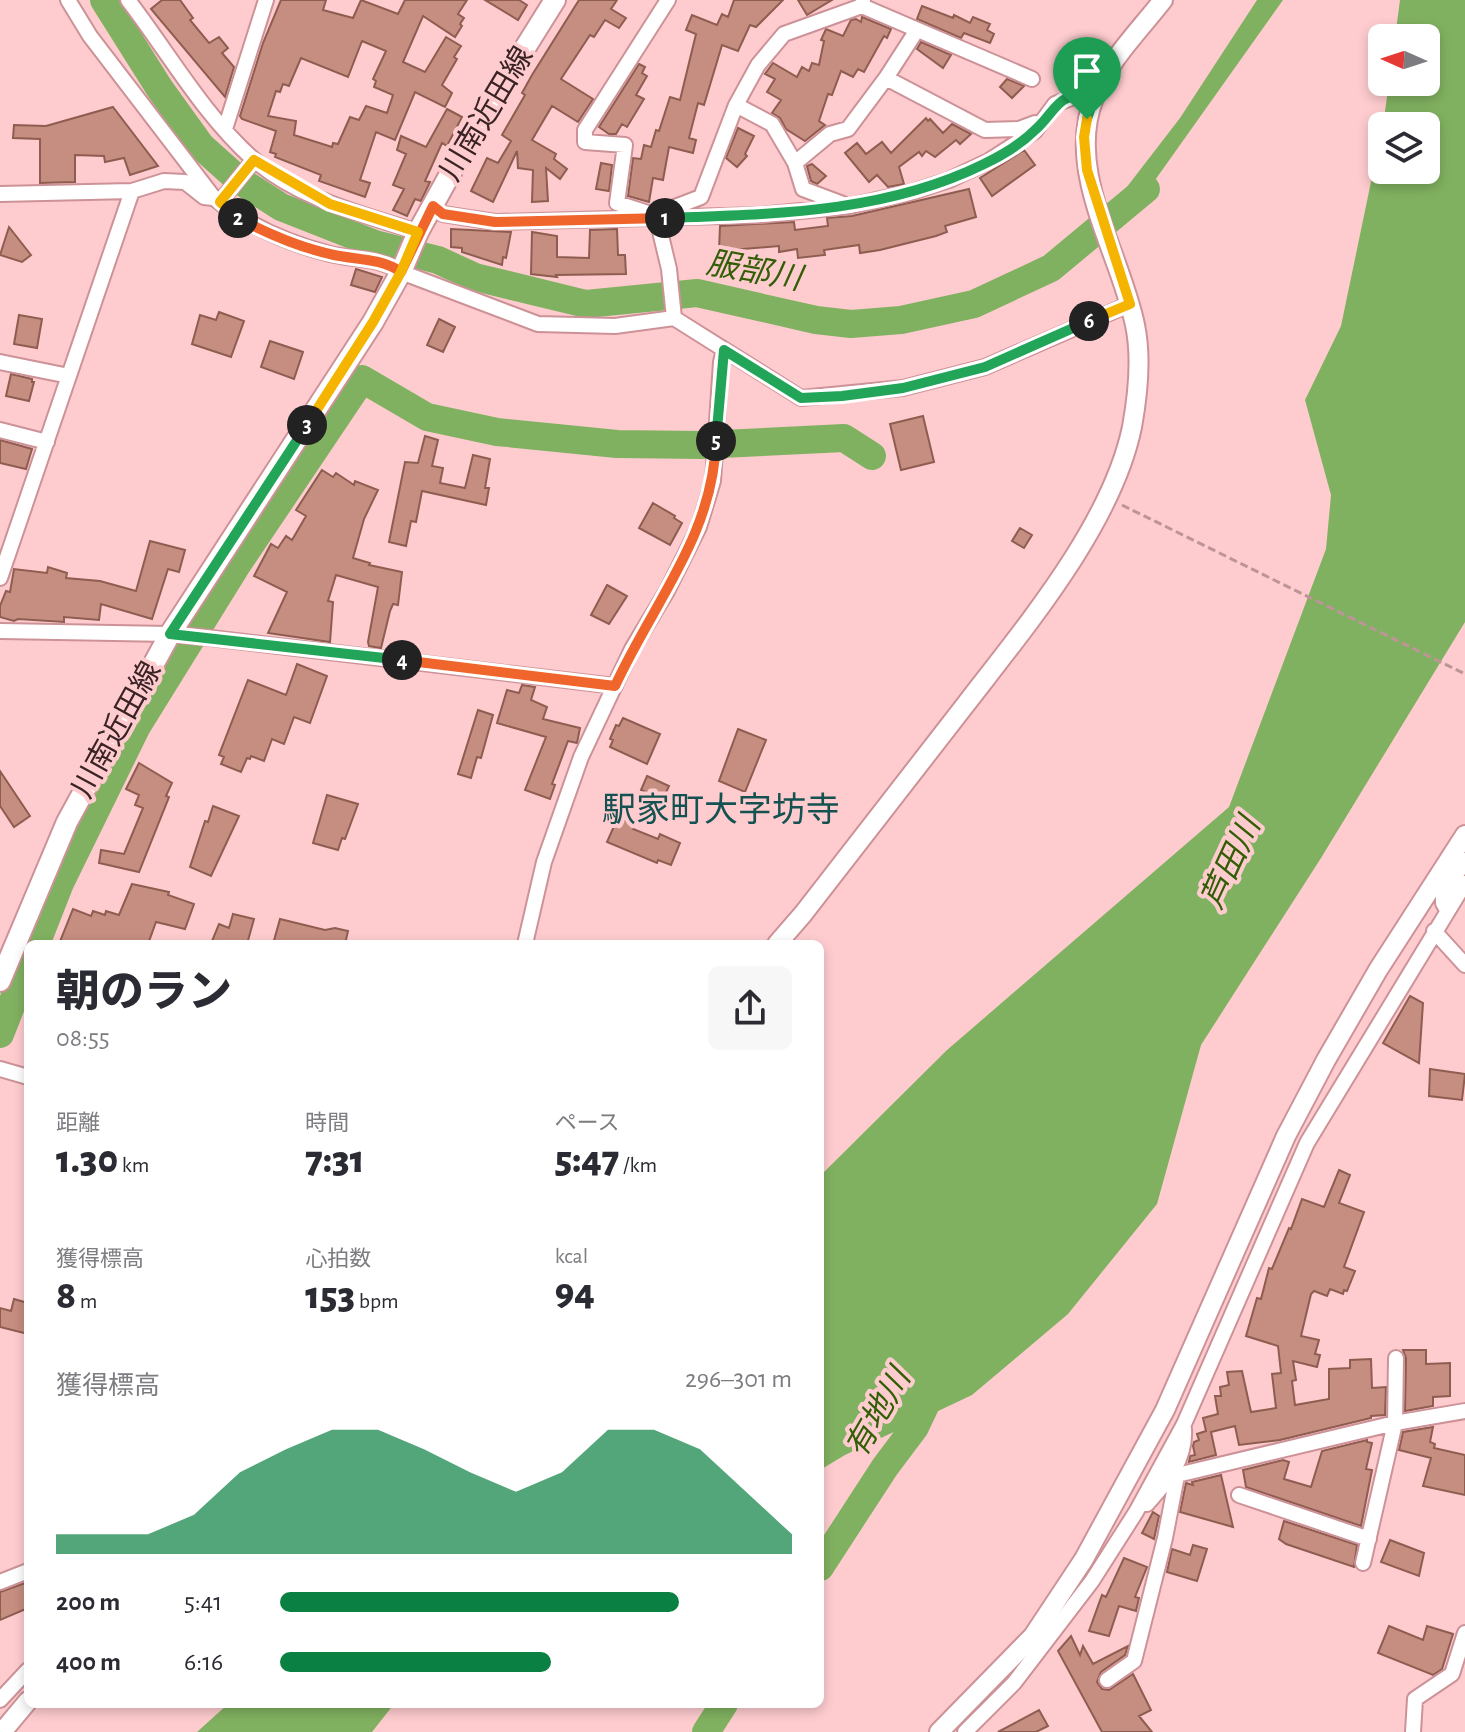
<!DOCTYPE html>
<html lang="ja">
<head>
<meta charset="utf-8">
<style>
	:root { --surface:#fff; --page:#f7f7f7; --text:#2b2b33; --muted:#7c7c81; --accent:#0b8043 }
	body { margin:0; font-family:"Alegreya Sans","Noto Sans JP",sans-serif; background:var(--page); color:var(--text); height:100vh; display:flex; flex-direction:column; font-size:30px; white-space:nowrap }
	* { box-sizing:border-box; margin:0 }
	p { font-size:26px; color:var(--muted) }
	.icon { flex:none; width:44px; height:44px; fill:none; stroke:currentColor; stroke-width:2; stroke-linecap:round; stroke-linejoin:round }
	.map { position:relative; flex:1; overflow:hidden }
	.drawer { position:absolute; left:24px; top:940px; width:800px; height:768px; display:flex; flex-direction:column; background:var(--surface); border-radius:12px; box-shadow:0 4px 12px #0003 }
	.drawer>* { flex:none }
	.needle { width:52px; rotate:273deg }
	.controls { position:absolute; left:1368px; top:24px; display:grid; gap:16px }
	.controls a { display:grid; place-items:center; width:72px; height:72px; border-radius:12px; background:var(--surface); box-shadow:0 4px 12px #0003; font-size:40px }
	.pin { position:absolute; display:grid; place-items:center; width:68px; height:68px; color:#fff; margin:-82px -34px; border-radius:50% 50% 50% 0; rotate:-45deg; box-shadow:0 0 8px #0007 }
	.pin .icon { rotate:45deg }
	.km { position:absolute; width:40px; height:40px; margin:-20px; border-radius:50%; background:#222; color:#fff; font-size:22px; line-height:40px; text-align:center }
	.round { display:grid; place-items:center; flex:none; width:84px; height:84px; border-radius:12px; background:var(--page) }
	.head { display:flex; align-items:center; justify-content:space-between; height:136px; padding:0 32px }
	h1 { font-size:44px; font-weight:800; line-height:60px }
	.metrics { display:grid; grid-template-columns:repeat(3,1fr); gap:12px; height:136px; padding:8px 32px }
	.metrics div { display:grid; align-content:center }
	.metrics b { font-size:40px; font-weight:800 }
	.metrics small { font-size:22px; font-weight:400 }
	.metrics p { font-size:22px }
	.chart { height:224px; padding:16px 32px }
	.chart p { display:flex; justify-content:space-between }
	.chart svg { width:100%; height:144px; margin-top:8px; fill:var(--accent); opacity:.7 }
	ul { padding:0 32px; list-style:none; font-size:26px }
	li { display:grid; grid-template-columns:128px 96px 1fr; align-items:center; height:60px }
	li i { height:20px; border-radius:10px; background:var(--accent) }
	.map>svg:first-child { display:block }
	.water { fill:#80b160 }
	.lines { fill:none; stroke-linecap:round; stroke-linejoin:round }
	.river { stroke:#80b160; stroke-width:28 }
	.building { fill:#c58e80; stroke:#8f5c50; stroke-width:2; fill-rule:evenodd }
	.minor-casing { stroke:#cd9297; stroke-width:18 }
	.tertiary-casing { stroke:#cd9297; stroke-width:22 }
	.secondary-casing { stroke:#cd9297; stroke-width:24 }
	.path { stroke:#bd9497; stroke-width:3; stroke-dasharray:8 4; stroke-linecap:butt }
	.minor { stroke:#fff; stroke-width:14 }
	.tertiary { stroke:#fff; stroke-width:18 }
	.secondary { stroke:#fff; stroke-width:20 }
	.split-1-casing { stroke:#fff; stroke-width:16 }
	.split-2-casing { stroke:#fff; stroke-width:16 }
	.split-3-casing { stroke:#fff; stroke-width:16 }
	.split-4-casing { stroke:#fff; stroke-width:16 }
	.split-5-casing { stroke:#fff; stroke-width:16 }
	.split-6-casing { stroke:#fff; stroke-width:16 }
	.split-7-casing { stroke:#fff; stroke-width:16 }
	.split-1 { stroke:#22a559; stroke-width:10 }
	.split-2 { stroke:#f0652b; stroke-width:10 }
	.split-3 { stroke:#f5b400; stroke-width:10 }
	.split-4 { stroke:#22a559; stroke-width:10 }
	.split-5 { stroke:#f0652b; stroke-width:10 }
	.split-6 { stroke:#22a559; stroke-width:10 }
	.split-7 { stroke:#f5b400; stroke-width:10 }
	.labels { text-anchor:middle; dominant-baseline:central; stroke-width:8; stroke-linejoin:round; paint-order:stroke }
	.street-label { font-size:30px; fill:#3a2325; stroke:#fecccf }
	.water-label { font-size:32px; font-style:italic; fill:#325e06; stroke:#fecccf }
	.quarter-label { font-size:34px; fill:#145151; stroke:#fecccf }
</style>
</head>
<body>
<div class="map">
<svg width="1465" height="1732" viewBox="0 0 1465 1732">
	<rect width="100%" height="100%" fill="#fecccf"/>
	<path class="water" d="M1257,0H1283L1121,228L1113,205L1180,118Z
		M1400,0H1465V622L1321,858L1201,1045L1157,1204L1068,1314L972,1395L845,1455L820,1470V1176L947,1050L1229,807L1326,549L1331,495L1305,400L1341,326L1382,129V170H1426V126H1383L1389,82H1426V38H1395Z
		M228,1704H394L372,1732H197Z"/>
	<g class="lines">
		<path class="river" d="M104,0L160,89L201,146L239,180L281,207L375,244L438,260L475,277L586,304L697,293L816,320L851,324L901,320L974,304L1051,268L1146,189
			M36,944L60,883L137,726L235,568L362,379L427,417L497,432L617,444L701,445L844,438L872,456
			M0,1034L28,963
			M820,1567L885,1467L915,1427L935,1385
			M706,1732L724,1704"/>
	</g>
	<path class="building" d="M162,0H180L193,18L190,20L209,43L219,37L228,48L222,53L234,67L225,97L151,9Z
		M281,0H326L323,10L353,18L361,0L398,14L405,0H467L458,14L464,18L460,24L462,26L455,37L423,16L403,62L425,72L446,37L461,46L454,57L457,59L442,85L452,93L445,107L415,92L395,140L376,132L360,180L370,183L365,197L319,181L321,175L275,157L276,154L270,152L276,131L242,119L240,116L263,43ZM362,41L386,51L373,79L376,81L374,87L393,95L387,113L366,106L359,120L350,117L338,144L333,143L332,147L294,135L296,121L268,116L276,91L280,92L283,84L289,86L301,58L348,77Z
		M485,0H519L527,5L518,20Z
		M579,0H617L611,9L626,18L619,28L605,20L594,37L590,35L561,79L593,99L578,122L552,106L532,140L556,154L554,159L567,169L560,179L546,168L548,201L532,202L533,170L518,168L517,151L493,202L471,191L487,158L498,163L511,141L502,135L525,95L522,93L532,75Z
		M734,0H783L756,27L750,25L738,51L722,45L704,105L698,103L689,138L696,140L693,153L669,147L663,180L653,178L649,202L628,196L633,158L641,159L644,145L651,147L656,130L659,131L670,97L680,100L696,34L686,30L692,15L717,25L722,14L728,17Z
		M798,0H832L807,15Z
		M922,6L953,18L954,15L970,23L973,17L990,24L987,30L994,34L990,43L964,33L961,38L917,19Z
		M862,17L891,29L887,38L884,36L864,72L858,69L853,77L841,71L832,95L828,94L819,121L825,125L805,141L786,129L780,118L772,113L781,100L767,92L775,79L765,74L773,63L797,77L802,67L809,71L812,63L819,65L824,41L821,40L826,29L843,36L851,20L856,19L861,22Z
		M921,42L951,55L943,68L917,49Z
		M639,64L645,67L642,73L647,76L636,95L644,99L627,127L622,124L616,134H609L599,127Z
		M1007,79L1024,86L1012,98L1000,87Z
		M113,107L158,166L130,175L124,158L105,162L104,156L75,155V182L40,183V139L13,138L14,125L46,126Z
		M447,109L462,117L447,146L442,143L425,181L430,182L421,201L415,199L407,216L393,210L404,189L393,185L406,154L397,150L401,136L426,147Z
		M926,118L928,121L930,119L943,133L952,124L971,134L960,144L956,140L935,157L926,151L922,156L919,152L899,167L904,184L888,187L877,175L869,182L845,153L857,143L866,154L882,142L891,153Z
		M738,128L754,136L745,154L747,156L737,167L726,158Z
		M1024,150L1035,165L992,196L980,178Z
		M601,163L612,165L609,191L596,189Z
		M812,164L826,176L817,184L811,181L807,166Z
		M969,189L976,217L945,226L947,232L936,236L880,250L860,253L859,245L824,250L825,255L798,258L797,249L779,252V246L719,251L720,226L794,222L795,230L828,226L827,218L852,216Z
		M9,227L31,255L22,262L0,255Z
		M451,229L511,232L506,258L503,257L502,265L462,252V248L451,247Z
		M617,229L618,255H625L626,274L556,275L557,277L531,274L532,232L557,236V257L589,258L590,230Z
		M356,269L382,277L375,292L351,285Z
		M219,312L244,321L231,357L192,344L200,315L216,320Z
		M19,315L42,319L37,348L14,344Z
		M439,319L455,327L443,352L427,345Z
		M270,341L303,352L294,379L261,367Z
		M11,374L32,379V382H34L29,401L6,396Z
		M923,416L934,462L901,470L890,424Z
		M425,436L438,440L432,466L443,468L440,483L465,488L473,455L490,459L485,488H489L486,505L422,491L416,522L411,521L406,546L389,542L405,462L418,463Z
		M0,440L32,449L26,469L0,463Z
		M322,470L333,477L336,473L354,485L355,481L378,490L364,519L353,558L370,563L369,565L402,572L398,605L393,604L390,611L381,648L369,646L368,642L378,587L336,575L328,601L333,602L330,642L268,633L287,592L254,576L271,544L278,548L286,536L292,540L306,516L296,510Z
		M653,503L675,516L674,518L682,523L670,545L639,528Z
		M1020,528L1032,535L1024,548L1012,541Z
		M150,541L185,550L179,572L168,569L152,619L101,604L99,620L64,617V622L18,619L14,621L0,617V606L6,591L10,592L14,569L47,573L48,567L67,573L66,578L100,581L136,591Z
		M607,585L627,596L609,624L591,615Z
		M297,664L327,676L310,723L294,717L284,744L272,739L264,761L251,756L250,759L247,758L241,772L221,764L224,757L219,755L248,680L286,695Z
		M522,685L535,687L531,700L547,707L543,719L580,728L577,743L568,741L552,784L555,785L550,799L525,790L546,737L497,723L507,690L519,693Z
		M478,710L493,715L481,758L477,757L471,778L458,774Z
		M623,718L660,734L647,764L610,747L613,740L610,739L616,725L619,726Z
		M738,729L766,740L745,792L719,781Z
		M139,763L172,783L166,796L169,797L139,872L99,863L101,850L124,854L143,808L135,805L139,795L126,789Z
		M0,771L30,816L14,827L0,806Z
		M647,776L669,786L663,799L641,790Z
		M327,795L358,804L345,839L342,838L338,850L313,843Z
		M213,806L239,816L211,876L190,867L205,821L208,822Z
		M618,817L635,825L633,829L658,839L660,834L680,843L671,865L658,860L657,863L607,842Z
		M132,884L169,892L168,895L194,904L185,929L156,922L148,944H59L73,909L91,916L93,911L105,915L106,911L119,915Z
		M233,914L254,919L247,944H223L212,941L219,924L229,928Z
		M280,919L325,930L335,928L348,931L345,944H273Z
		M1410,996L1423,1003L1419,1063L1383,1043Z
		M1430,1069L1465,1074L1462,1100L1429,1096Z
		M1339,1170L1350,1175L1339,1203L1364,1212L1344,1267L1355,1271L1347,1291L1344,1290L1343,1294L1330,1289L1327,1296L1314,1291L1311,1294L1301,1336L1319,1340L1315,1354L1320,1355L1317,1367L1293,1361L1296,1380L1292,1381L1295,1405L1329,1399V1369L1350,1368V1360L1371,1359L1372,1388L1386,1387L1385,1415L1371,1416V1418L1280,1440L1239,1445L1235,1426L1211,1432L1216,1455L1189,1462L1190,1456L1195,1455L1193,1446L1194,1442L1199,1440L1197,1434L1206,1431L1203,1418L1218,1414L1215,1396H1221L1220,1387L1229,1385L1227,1372L1242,1371L1251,1412L1276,1408L1272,1374L1281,1373L1278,1346L1246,1336L1257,1298L1261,1299L1269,1268L1272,1269L1289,1228L1291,1229L1302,1199L1324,1207Z
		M14,1299L28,1303V1334L0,1327V1308L11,1311Z
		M1403,1350H1426V1364L1450,1363V1396L1433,1397V1406L1405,1411L1406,1358Z
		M1433,1427L1430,1442L1435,1444L1434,1448L1465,1455V1495L1423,1486L1431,1458L1399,1450L1403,1432Z
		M1367,1440V1442L1372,1443L1366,1469L1372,1470L1361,1526L1246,1487L1243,1470L1283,1460L1289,1462L1284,1479L1311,1487L1322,1451Z
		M1221,1475L1233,1527L1180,1512L1186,1483L1193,1485L1192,1482Z
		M1153,1512L1159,1516L1154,1539L1142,1533Z
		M1284,1521L1357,1545L1354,1567L1286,1544L1279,1539Z
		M1390,1540L1424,1553L1419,1576L1381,1562Z
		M1193,1545L1207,1549L1197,1581L1167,1572L1172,1549L1190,1555Z
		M1124,1558L1147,1567L1135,1597L1139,1598L1136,1611L1119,1606L1109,1636L1089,1631L1102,1595L1106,1597Z
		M28,1582V1608L0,1620V1592Z
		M1389,1626L1423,1640L1427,1626L1453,1634L1442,1669L1433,1675L1378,1653Z
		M1071,1636L1080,1655L1083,1646L1093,1664L1128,1646L1125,1655L1101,1672L1097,1682L1102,1689L1109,1690L1133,1674L1151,1710L1139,1716L1152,1732H1102L1058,1651Z
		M1039,1710L1048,1726L1036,1732H998Z"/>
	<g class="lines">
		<g class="minor-casing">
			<path id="minor" d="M68,0L90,36L214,198C248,226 287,243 330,254C355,260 379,257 401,272L538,324L615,326L674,318L801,398L903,388L985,367L1130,304
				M128,0C168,52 203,114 252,158C298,199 362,214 418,232
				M668,0L585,130V142L625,145L617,203L654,215L657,219L669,269L674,318
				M862,6L1032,79
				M886,78L985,130L1019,129L1035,123
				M736,105L772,124L795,163L803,189L843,204
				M225,129L266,0
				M795,163L830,134L848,129L886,78L917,30
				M0,194L132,191L164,181L185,182L204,197L213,198
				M220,202L254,160
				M433,206L443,214L495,222L761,215L850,206L912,192L949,180L987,162L1035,131L1055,104L1079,95L1094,98
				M654,215L701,197L736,105L758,65L784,34L862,6L863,0
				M0,362L69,376
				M0,430L47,442
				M0,578L132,191
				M0,631L170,634L211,638L615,686
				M1447,910L1443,903V897L1465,860
				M1434,931L1465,965
				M525,944L544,862L581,757L632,649L667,591L699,527L713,481L721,362L724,350
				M0,1069L28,1077
				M1173,1476L1395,1423L1465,1411
				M1239,1495L1369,1539
				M1147,1504C1167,1482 1186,1460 1184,1429
				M1363,1563L1395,1423L1396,1358
				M0,1582L28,1571
				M1107,1680L1134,1661L1165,1538L1177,1476
				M0,1700L28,1670
				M965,1732L1014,1683L1092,1581L1136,1512L1184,1424L1307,1143L1465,883
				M1413,1732L1415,1699L1452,1674L1465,1633"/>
		</g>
		<g class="tertiary-casing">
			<path id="tertiary" d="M777,944L803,914C857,844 912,774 966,704C1026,626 1112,524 1132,427C1138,394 1142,358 1135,325C1120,252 1065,172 1094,98C1108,61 1139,31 1163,0
				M2,1732L28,1701
				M939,1732L1033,1636L1084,1559L1165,1410L1286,1136L1326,1060L1378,970L1465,835"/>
		</g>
		<g class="secondary-casing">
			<path id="secondary" d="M0,981L67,822L170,634L373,322L401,272L418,232L480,120L555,0"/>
		</g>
		<path class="path" d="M1122,505L1465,674"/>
		<use href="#minor" class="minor"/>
		<use href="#tertiary" class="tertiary"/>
		<use href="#secondary" class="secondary"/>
	</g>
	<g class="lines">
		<g class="split-1-casing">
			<path id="split-1" d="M665,218C774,214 885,213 984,164C1001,156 1022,143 1035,130C1057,111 1057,89 1094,98L1087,119"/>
		</g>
		<g class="split-2-casing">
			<path id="split-2" d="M238,218C268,234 301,248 334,255C358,260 381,258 401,272L433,206L443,214L495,222L665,218"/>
		</g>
		<g class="split-3-casing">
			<path id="split-3" d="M238,218L220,202L254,160L330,204L418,232L401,272L373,322L307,425"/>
		</g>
		<g class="split-4-casing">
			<path id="split-4" d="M307,425L170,634L402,660"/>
		</g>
		<g class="split-5-casing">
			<path id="split-5" d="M402,660L615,686C653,603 713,536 716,441"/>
		</g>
		<g class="split-6-casing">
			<path id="split-6" d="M716,441L724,350L801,398L842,396L903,388L985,367L1089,321"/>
		</g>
		<g class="split-7-casing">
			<path id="split-7" d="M1087,119L1084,137L1087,170L1130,304L1089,321"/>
		</g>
		<use href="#split-1" class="split-1"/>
		<use href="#split-2" class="split-2"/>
		<use href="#split-3" class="split-3"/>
		<use href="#split-4" class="split-4"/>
		<use href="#split-5" class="split-5"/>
		<use href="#split-6" class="split-6"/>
		<use href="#split-7" class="split-7"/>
	</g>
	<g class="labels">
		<g class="street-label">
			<text transform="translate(487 114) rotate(-59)">川南近田線</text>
			<text transform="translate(117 730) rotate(-61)">川南近田線</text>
		</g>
		<g class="water-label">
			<text transform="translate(754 271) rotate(10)">服部川</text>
			<text transform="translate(1231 863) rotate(-65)">芦田川</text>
			<text transform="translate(878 1413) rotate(-60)">有地川</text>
		</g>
		<g class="quarter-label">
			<text x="721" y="811">駅家町大字坊寺</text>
		</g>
	</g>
</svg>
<div class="controls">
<a><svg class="needle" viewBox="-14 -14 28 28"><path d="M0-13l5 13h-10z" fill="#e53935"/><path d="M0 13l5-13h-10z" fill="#7c7c81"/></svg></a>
<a><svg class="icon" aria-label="layers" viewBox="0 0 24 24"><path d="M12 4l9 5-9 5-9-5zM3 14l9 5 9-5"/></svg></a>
</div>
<div class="pin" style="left:1087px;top:119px;background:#1e9e55"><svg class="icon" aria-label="arrive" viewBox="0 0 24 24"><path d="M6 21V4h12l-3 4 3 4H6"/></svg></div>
<b class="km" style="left:665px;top:218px">1</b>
<b class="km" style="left:238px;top:218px">2</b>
<b class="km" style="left:307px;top:425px">3</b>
<b class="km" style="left:402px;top:660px">4</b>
<b class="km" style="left:716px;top:441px">5</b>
<b class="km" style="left:1089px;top:321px">6</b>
<section class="drawer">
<div class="head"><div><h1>朝のラン</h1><p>08:55</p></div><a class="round"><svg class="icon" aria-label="share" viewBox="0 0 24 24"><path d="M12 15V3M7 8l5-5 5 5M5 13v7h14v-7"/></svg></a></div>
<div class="metrics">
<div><p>距離</p><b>1.30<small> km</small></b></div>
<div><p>時間</p><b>7:31</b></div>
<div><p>ペース</p><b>5:47<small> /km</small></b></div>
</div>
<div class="metrics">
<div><p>獲得標高</p><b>8<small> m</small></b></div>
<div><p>心拍数</p><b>153<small> bpm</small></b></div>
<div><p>kcal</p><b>94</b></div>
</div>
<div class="chart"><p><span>獲得標高</span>296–301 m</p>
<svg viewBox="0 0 160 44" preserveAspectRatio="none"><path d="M0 44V38L10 38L20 38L30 32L40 19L50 12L60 6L70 6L80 12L90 19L100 25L110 19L120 6L130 6L140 12L150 25L160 38V44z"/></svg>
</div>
<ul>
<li><b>200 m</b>5:41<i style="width:78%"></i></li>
<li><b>400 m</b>6:16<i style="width:53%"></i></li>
</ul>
</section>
</div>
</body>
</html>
